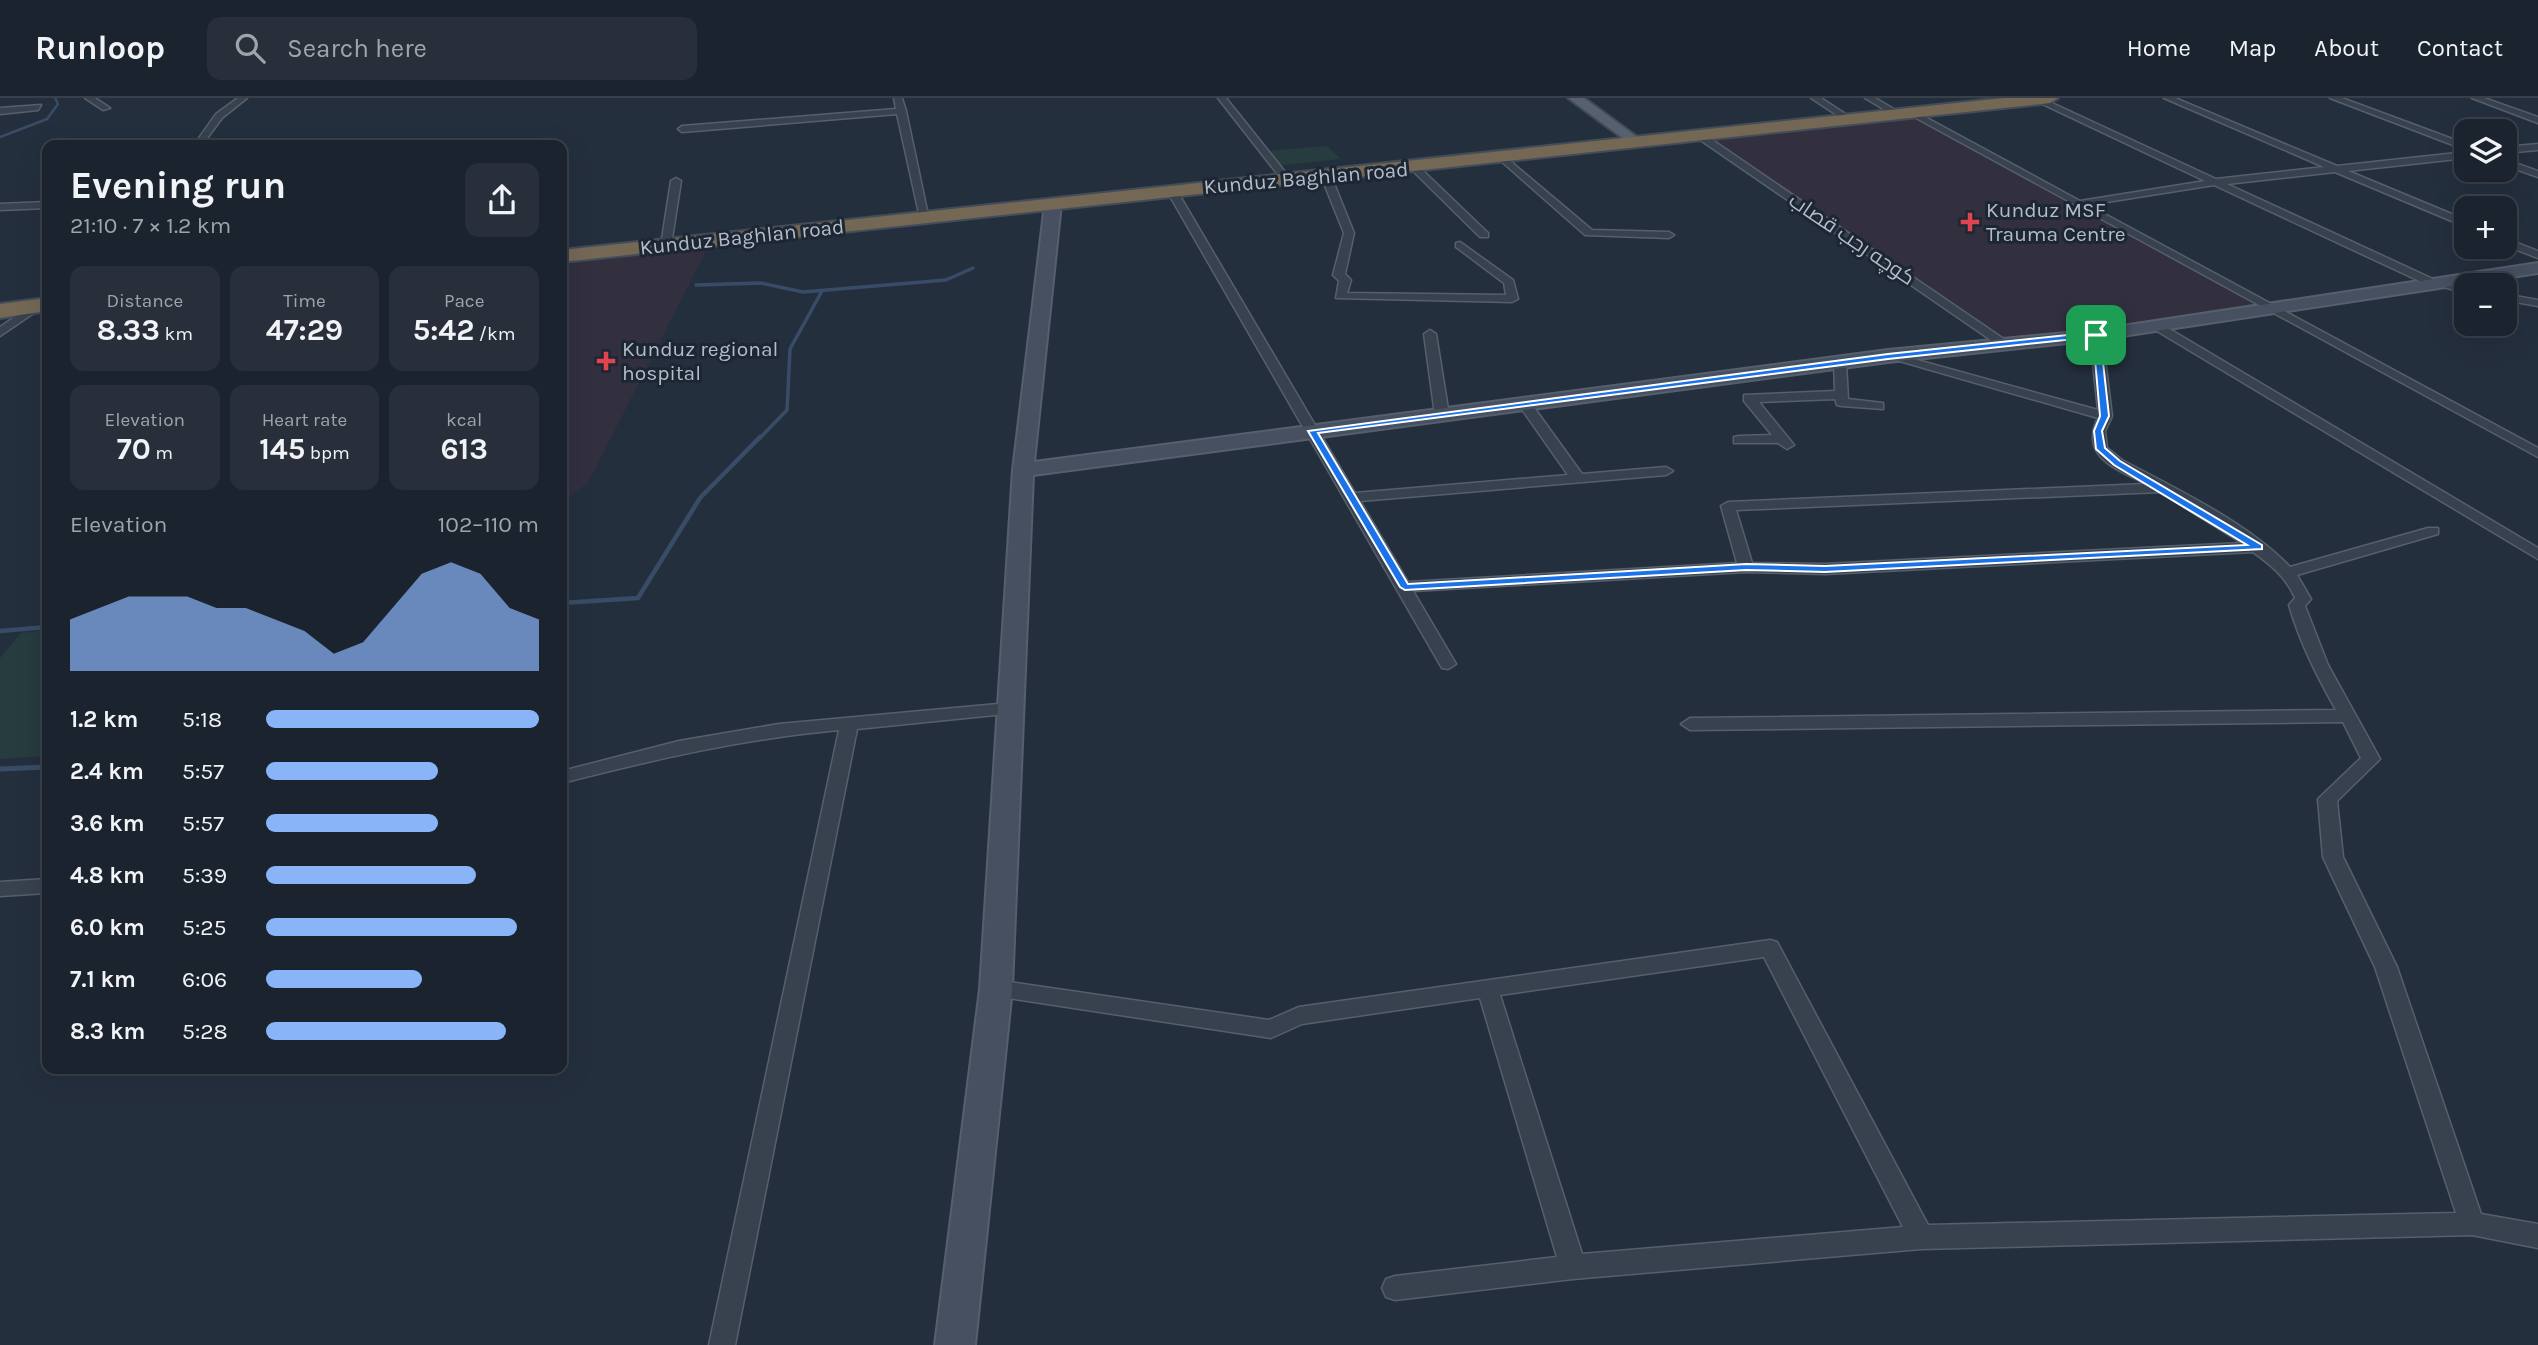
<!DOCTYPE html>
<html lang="en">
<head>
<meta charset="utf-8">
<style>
	:root { --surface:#1b232e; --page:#282f3a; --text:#f1f3f6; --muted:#a0a4aa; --line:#39404a; --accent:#8ab4f8 }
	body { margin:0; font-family:Karla,Cairo,sans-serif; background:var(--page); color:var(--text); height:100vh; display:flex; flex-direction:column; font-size:26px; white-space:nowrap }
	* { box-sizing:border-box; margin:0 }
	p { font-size:23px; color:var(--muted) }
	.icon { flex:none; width:38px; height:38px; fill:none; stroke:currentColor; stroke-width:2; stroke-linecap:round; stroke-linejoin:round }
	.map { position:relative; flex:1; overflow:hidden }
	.side { position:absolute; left:42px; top:42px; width:525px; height:934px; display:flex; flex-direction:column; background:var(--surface); border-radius:14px; box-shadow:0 7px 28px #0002,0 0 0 2px var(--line) }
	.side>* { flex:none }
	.tools { position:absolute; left:2454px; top:21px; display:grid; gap:14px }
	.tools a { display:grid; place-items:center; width:63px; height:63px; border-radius:14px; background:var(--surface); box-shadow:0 7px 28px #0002,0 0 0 2px var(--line); font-size:35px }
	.pin { position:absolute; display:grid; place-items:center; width:60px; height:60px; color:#fff; margin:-30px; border-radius:14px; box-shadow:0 4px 10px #0006 }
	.round { display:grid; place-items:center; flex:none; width:74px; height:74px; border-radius:14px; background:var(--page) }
	.overview { display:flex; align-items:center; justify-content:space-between; height:119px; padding:0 28px }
	h1 { font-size:38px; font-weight:700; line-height:52px }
	.stats { display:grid; grid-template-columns:repeat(3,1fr); gap:10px; height:119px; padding:7px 28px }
	.stats div { display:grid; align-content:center; border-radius:14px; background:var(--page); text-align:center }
	.stats b { font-size:30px; font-weight:700 }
	.stats small { font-size:19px; font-weight:400 }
	.stats p { font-size:19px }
	.chart { height:196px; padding:14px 28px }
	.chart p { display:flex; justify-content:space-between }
	.chart svg { width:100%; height:126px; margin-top:7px; fill:var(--accent); opacity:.7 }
	ul { padding:0 28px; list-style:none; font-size:23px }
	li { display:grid; grid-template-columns:112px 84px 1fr; align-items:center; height:52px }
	li i { height:18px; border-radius:9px; background:var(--accent) }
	header { display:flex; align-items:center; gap:42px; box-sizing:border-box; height:98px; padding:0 35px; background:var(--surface); border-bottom:2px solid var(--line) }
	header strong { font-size:33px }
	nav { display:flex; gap:38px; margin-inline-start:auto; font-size:24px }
	.search { width:490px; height:63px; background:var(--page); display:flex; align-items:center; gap:18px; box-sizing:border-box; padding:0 24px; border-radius:14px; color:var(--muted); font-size:26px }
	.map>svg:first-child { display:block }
	.medical { fill:#32303f }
	.green { fill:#263c3f }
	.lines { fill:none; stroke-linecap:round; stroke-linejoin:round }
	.stream-far3 { stroke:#394c67; stroke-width:2.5 }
	.stream-far2 { stroke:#394c67; stroke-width:3.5 }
	.stream-far1 { stroke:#394c67; stroke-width:4.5 }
	.stream { stroke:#394c67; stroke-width:5 }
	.street-casing { stroke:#565f6c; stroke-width:3 }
	.secondary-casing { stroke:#565f6c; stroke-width:4 }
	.primary-casing { stroke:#414a57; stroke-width:4 }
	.highway-casing { stroke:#434c59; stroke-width:4 }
	.street { fill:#38414e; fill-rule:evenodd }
	.secondary { fill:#465061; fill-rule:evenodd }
	.primary { fill:#56606e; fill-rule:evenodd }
	.highway { fill:#746855; fill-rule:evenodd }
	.route { fill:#1a73e8; stroke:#fff; stroke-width:2; fill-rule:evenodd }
	.health-dot { fill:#e0444e; stroke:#1d2633; stroke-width:2.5 }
	.labels { text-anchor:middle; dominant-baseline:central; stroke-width:6; stroke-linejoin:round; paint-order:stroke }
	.far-street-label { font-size:21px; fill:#b4bcc9; stroke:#1d2633 }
	.far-poi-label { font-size:21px; fill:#b4bcc9; stroke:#1d2633; text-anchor:start }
</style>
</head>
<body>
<header>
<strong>Runloop</strong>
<div class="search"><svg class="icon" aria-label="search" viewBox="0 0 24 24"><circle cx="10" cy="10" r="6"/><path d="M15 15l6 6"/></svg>Search here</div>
<nav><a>Home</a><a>Map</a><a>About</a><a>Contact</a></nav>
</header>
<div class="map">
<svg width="2538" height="1247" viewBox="0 0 2538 1247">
	<rect width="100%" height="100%" fill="#242f3e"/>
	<path class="medical" d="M1910,18L2264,208L2006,241L1711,40Z
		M708,149L588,385L562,404V164Z"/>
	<path class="green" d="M1327,48L1341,61L1277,68L1267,53Z
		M47,532V658L0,661V560L21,535Z"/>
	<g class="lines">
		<path class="stream-far3" d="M0,39L47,21L58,6L55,0"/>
		<path class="stream-far2" d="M696,187L761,185L803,194L946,182L973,170
			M759,341L787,312L790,251L822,193"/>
		<path class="stream-far1" d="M562,505L638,500L700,400L760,339
			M0,533L47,529"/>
		<path class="stream" d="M0,671L47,669"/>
		<g class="street-casing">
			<path id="street" d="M85,0H95L110,10L103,12Z
				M238,0H247L222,20L202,47H194L216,16Z
				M894,0H902L906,13L929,122L920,120L897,16L682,34L678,31L682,28L896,11Z
				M1218,0H1226L1289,79V83H1283Z
				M1811,0H1821L1853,21L1846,23Z
				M1865,0H1875L1902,16L1895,18Z
				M2041,0L2216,81L2324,69L2164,0H2175L2337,68L2466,54V60L2348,73L2466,122V129L2335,74L2227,86L2435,182L2439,181L2466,188V195L2436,187H2428L2214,87L2088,107L2538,350V359L1907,15L1914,13L2080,103L2205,83L2032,1Z
				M2330,0H2342L2466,46V52Z
				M2472,0H2484L2538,19V25Z
				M41,7L38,12L0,16V10Z
				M1699,34L1702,35L2011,246L2001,249L1696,39Z
				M2538,46V52L2504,55V49Z
				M1503,57L1592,132L1669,134L1674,137L1669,140L1585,137L1500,62L1498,60Z
				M2504,61L2538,73V79L2504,67Z
				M1412,68H1418L1488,135V139H1480L1412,72Z
				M1326,75L1331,78L1354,135L1345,176L1351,182L1347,195L1506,197L1504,185L1456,149V145L1460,144L1513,182L1518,201L1512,204L1336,200L1339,183L1333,177L1344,135L1321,78Z
				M676,80L681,83L671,147L666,150L661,147L671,83Z
				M1172,90L1177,93L1355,395L1568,377L1519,307L1525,303L1530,304L1582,376L1666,369L1673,373L1666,377L1360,403L1408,484L1737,465L1721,408L1728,404L2146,386C2117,371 2079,359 2098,320L1882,258L1892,255L2098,312L2090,237L2096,233L2102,237L2112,318L2105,333L2107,350L2122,362C2176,391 2247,424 2290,469L2428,430H2438V436L2297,477L2311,501L2305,508L2328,567L2380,661L2337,703L2343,759L2397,869L2481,1116L2538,1126V1150L2472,1137L1921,1151L1573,1181L1395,1202L1386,1199L1382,1190L1386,1181L1395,1178L1557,1159L1480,900L1302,926L1271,940L988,897L985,891L988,885L996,882L1269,922L1299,909L1770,842L1777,844L1928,1127L2456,1115L2375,869L2323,759L2318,701L2361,660L2343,624L1690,632L1681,626L1690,620L2336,612C2317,578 2300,545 2289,507L2295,500C2286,479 2271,467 2253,454L1825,476L1746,474L1413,493L1456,566L1448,571L1442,570L1167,93ZM2160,394L2242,445L1825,466L1752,465L1736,412ZM1764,859L1903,1129L1582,1156L1500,897Z
				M47,104V110L0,112V106Z
				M2504,140L2538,153V160L2504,147Z
				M2504,196L2538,202V208L2504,202Z
				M34,206L44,208L0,238V229Z
				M2156,223L2538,450V461L2152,230L2150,227Z
				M1430,232L1436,236L1449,317L1442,321L1435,317L1424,236Z
				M1840,261L1846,265L1848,301L1883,305V311L1842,308L1837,307L1835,301L1759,304L1794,347L1787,351L1778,345H1734V339L1739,338L1772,337L1744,303V297L1835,293L1834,265Z
				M1009,605L1015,607L1018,611L1015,615L857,631L735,1247H709L839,632C742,641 656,661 562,685V673L679,643L779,626Z
				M47,781V795L0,798V784Z"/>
		</g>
		<g class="secondary-casing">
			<path id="secondary" d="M1053,101L1061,106L1034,364L1888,252L2096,232L2538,165V175L2096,242L1888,264L1033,377L1012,891L975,1247H935L980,891L1013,372L1045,106Z"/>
		</g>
		<g class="primary-casing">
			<path id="primary" d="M1568,0H1584L1644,44L1642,47H1632Z"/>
		</g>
		<g class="highway-casing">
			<path id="highway" d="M2004,0H2058L2050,5L562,164V152Z
				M47,200V213L0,220V206Z"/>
		</g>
		<use href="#street" class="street"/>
		<use href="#secondary" class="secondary"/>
		<use href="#primary" class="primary"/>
		<use href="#highway" class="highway"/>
	</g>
	<path class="route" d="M2096,234L2100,237L2109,318L2102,333L2105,350L2120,363L2262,447V451L1825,474L1746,472L1405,492L1400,489L1308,333L1888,256ZM2093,239L2100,318L2094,333L2096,351L2114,367L2247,447L1825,468L1746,466L1408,486L1318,335L1888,261Z"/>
	<g class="health-dot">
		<path d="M1966.5 113.5h7v7h7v7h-7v7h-7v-7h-7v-7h7z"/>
		<path d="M602.5 252.5h7v7h7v7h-7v7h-7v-7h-7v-7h7z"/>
	</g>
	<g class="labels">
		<g class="far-street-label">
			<text transform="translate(1306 80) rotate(-5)">Kunduz Baghlan road</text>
			<text transform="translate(742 139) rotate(-6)">Kunduz Baghlan road</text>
			<text transform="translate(1852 141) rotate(34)">کوچه رجب قصاب</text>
		</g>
		<g class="far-poi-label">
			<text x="1986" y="112">Kunduz MSF<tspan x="1986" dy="24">Trauma Centre</tspan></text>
			<text x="622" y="251">Kunduz regional<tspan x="622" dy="24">hospital</tspan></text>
		</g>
	</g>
</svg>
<div class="tools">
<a><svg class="icon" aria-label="layers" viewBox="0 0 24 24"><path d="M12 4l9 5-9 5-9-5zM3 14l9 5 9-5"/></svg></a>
<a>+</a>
<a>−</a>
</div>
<div class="pin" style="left:2096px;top:237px;background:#1e9e55"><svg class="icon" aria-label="arrive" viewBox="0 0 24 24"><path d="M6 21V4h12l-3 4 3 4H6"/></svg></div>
<section class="side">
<div class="overview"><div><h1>Evening run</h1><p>21:10 · 7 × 1.2 km</p></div><a class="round"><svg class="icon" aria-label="share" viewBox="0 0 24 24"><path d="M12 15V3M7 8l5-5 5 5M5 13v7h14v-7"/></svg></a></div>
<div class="stats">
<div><p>Distance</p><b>8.33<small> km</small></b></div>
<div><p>Time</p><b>47:29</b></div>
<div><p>Pace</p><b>5:42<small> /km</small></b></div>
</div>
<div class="stats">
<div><p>Elevation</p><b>70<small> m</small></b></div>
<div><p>Heart rate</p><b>145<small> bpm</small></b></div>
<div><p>kcal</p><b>613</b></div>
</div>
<div class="chart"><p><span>Elevation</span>102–110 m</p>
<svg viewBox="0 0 160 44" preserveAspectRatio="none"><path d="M0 44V26L10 22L20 18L30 18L40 18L50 22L60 22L70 26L80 30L90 38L100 34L110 22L120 10L130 6L140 10L150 22L160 26V44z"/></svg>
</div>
<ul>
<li><b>1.2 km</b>5:18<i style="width:100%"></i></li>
<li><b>2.4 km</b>5:57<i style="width:63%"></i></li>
<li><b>3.6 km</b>5:57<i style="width:63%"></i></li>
<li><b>4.8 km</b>5:39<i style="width:77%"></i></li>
<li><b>6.0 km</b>5:25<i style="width:92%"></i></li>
<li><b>7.1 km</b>6:06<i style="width:57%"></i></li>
<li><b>8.3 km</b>5:28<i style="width:88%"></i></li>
</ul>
</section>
</div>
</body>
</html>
